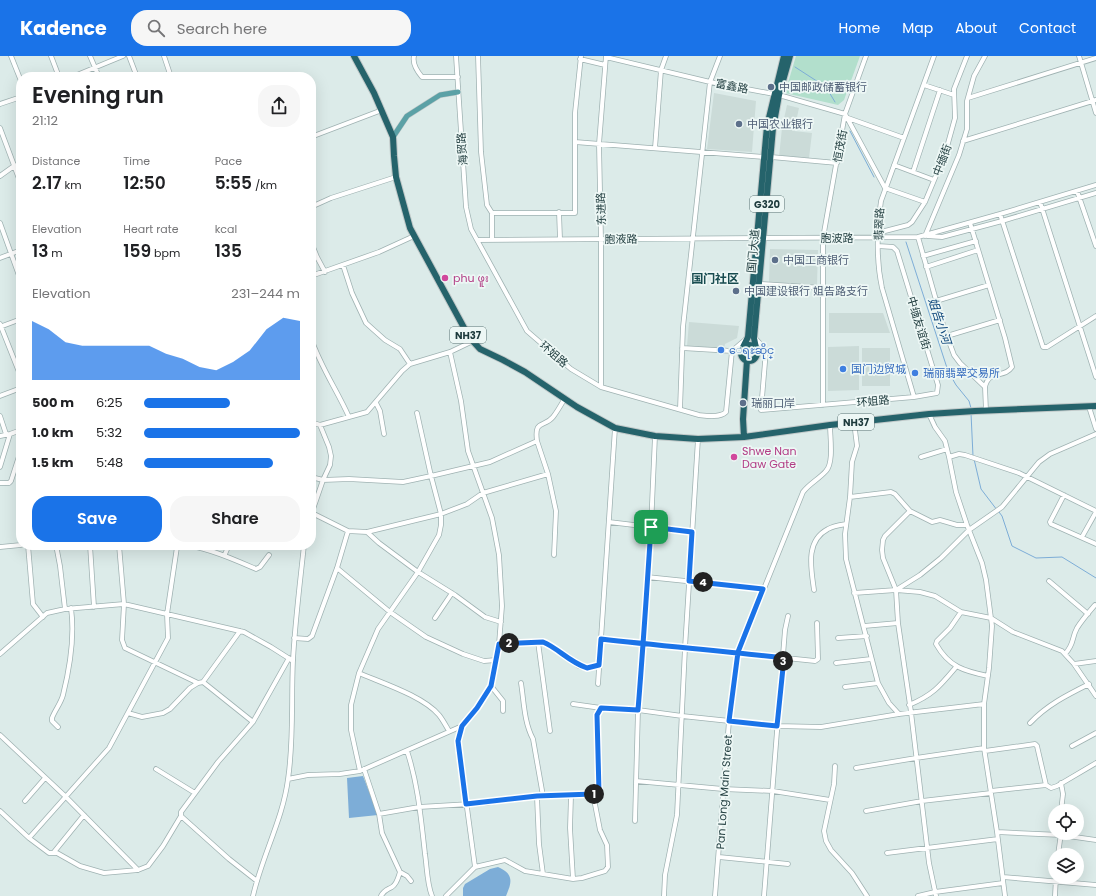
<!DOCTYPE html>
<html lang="en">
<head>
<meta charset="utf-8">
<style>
	:root { --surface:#fff; --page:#f6f6f6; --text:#202124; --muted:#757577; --accent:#1a73e8 }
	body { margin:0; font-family:Poppins,"Noto Sans SC","Noto Sans Myanmar",sans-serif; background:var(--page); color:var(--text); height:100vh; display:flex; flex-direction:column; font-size:15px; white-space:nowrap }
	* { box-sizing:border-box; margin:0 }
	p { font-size:13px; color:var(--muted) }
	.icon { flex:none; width:22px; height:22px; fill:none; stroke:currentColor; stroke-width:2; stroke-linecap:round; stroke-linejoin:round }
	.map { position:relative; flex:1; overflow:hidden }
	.side { position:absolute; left:16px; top:16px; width:300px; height:478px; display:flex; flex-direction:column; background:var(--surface); border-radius:16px; box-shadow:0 4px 16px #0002 }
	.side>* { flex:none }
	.controls { position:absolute; left:1048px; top:748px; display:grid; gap:8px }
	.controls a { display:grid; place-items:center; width:36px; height:36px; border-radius:50%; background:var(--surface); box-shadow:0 4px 16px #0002; font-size:20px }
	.pin { position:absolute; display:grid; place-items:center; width:34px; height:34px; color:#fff; margin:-17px; border-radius:8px; box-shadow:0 2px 6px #0006 }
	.km { position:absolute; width:20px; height:20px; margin:-10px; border-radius:50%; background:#222; color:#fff; font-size:11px; line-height:20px; text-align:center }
	.round { display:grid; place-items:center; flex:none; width:42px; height:42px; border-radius:16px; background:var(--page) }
	.head { display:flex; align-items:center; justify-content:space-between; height:68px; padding:0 16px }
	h1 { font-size:22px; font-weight:600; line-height:30px }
	.stats { display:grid; grid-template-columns:repeat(3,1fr); gap:6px; height:68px; padding:4px 16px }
	.stats div { display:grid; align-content:center }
	.stats b { font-size:17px; font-weight:600 }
	.stats small { font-size:11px; font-weight:400 }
	.stats p { font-size:11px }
	.chart { height:112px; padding:8px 16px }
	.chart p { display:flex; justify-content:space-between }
	.chart svg { width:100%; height:72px; margin-top:4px; fill:var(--accent); opacity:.7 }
	.cta { display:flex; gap:8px; margin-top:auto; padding:8px 16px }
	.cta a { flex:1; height:46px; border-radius:16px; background:var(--accent); color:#fff; font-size:16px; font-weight:600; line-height:46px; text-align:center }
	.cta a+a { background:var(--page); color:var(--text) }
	ul { padding:0 16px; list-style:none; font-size:13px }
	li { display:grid; grid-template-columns:64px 48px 1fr; align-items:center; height:30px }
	li i { height:10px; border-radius:5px; background:var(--accent) }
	header { display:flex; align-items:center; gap:24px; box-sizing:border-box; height:56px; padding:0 20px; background:var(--accent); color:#fff }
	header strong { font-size:19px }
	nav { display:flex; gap:22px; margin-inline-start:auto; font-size:14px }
	.search { width:280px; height:36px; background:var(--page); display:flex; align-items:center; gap:10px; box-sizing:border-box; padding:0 14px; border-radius:16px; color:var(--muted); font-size:15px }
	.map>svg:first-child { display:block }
	.built { fill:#cbdbd8 }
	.green { fill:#b2dfcc }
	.water { fill:#7dadd7 }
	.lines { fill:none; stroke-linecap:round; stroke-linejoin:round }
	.stream { stroke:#7dadd7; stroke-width:1 }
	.minor-casing { stroke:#9fb2b2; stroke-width:5.5 }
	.major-casing { stroke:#c0c8c8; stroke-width:6 }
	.highway-casing { stroke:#c0c8c8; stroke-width:8 }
	.minor { stroke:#fff; stroke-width:4 }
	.major { stroke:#5ba1a6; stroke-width:5 }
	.highway { stroke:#25636b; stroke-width:6 }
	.route-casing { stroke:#fff; stroke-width:8 }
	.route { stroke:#1a73e8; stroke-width:5 }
	.service-dot { fill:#5c6f8a; stroke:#edf7f5; stroke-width:1.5 }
	.hotel-dot { fill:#d1479c; stroke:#edf7f5; stroke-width:1.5 }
	.shop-dot { fill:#3f7fe0; stroke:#edf7f5; stroke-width:1.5 }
	.labels { text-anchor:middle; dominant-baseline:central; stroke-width:3.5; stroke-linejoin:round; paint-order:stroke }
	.shield { fill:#edf7f5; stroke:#5b7374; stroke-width:1 }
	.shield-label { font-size:10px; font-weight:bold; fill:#1d3a3c }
	.street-label { font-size:11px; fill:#1d3a3c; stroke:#edf7f5 }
	.service-label { font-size:11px; fill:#4e5e75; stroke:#edf7f5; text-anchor:start }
	.hotel-label { font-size:11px; fill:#b23c85; stroke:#edf7f5; text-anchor:start }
	.shop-label { font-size:11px; fill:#366cbe; stroke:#edf7f5; text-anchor:start }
	.neighbourhood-label { font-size:12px; font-weight:bold; fill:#174b4f; stroke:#edf7f5 }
	.water-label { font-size:12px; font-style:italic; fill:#11497d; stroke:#edf7f5 }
</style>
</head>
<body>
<header>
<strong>Kadence</strong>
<div class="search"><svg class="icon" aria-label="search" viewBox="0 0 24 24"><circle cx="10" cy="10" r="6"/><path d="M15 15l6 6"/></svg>Search here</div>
<nav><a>Home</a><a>Map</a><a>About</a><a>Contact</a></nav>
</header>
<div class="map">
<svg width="1096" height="840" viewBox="0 0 1096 840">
	<rect width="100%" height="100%" fill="#dcebe9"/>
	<path class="built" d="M714,37L756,45L752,96L707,93Z
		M787,49L799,52L794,75L812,77L809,102L779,101L782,72Z
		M770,193L818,194L817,229L769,227Z
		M829,257H883L890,277H829Z
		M689,266L739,270L737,282L725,288L724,293L687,290Z
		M859,290V334L828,335V291Z
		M862,292H890V330H862Z"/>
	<path class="green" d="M796,0H860L844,44L838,49L785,37Z"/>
	<path class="water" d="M363,720L378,759L349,762L347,722Z
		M498,811C514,818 512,826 506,840H463V832L465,828L490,813Z"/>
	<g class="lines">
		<path class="stream" d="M795,11L826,31L835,46
			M850,75L874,121
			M906,186L948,315L956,329L969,345L971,352
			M971,357L973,400
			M974,403L981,433L997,454
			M999,456L1002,460L1012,490L1036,502L1062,501L1096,522"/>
		<g class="minor-casing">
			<path id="minor" d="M11,0L21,25
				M51,0L59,21
				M90,0L99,21
				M129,0L137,21
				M164,0L171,21
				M414,0C412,8 417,15 422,21H458
				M456,0L466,151L471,173L527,275L571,313L601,331L699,359C707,360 720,362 726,356L732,295
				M478,0L481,96L487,149L492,157H575V57L581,0
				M1079,0L1096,57
				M606,1L710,26L779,39L845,58L885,132L925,146
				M580,3L605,9
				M72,21L123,0
				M924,29L954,39
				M968,42L1096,2
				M0,48L21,41
				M848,62L904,82
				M0,72L21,128
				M311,81L382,54
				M963,85L1096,44
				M575,86L764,101
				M655,92L661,14L666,0
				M771,101L837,107
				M894,109L934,124
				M913,116L940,34
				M0,120L14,110L21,109
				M1077,135L1096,190
				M1040,146L1096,321
				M311,151L331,142L396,121
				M559,156L560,183
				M492,157V184
				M1000,158L1043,291H1047L1096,260
				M0,167L21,225
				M970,167L1005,282L1012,311C1004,323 989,313 985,331
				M925,180L959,99L967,73V45L974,20L985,0
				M927,180L942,181L1002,165L1096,137
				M879,181L882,176L885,175L908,169L912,166L925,146L945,98L955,62L954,33L967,0
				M918,181L944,272L954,299L960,307L985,331L986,355
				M478,184L918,181L1000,158L1096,129
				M311,186L317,201L325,216
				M923,200L976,185
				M0,202L21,194
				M343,209L352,237L366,267L385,284L400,293L410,308
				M926,211L978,194
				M311,220L379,196L414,180
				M760,228L823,232
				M936,245L989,229
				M0,268L21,321
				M0,271L21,263
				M947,280L1000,264
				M311,282C320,310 337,334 349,361
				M755,282L766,294L761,354L914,341L937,337L938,329L897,195L893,191L878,190
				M682,292L732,295L746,283
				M450,296L461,345L468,395L492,462L499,499L502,550L499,588L491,630L477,652L462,670L458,685L475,811
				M601,331V183L599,88L606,0
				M0,340L21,332
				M914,341L882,232C876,204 877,173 881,145L934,0
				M376,347L380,355L384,378
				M823,349V182L845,58L866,0
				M1089,351L1096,373
				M680,353L683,271L710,26L720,0
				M929,358L935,371L945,385L949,401L956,436L967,469L982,507L986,524L992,570L989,612L984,648V692L997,776L1005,840
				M0,360L6,378
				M311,366L320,369L367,356L402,315L410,308L450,296L473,285
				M854,366L857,390L852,406L850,441L845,478L846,503L878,627L889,647L899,658
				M0,380L10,378L21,374
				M921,401L947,393
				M949,401L959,398L965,399L1019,417L1096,455
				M0,411L10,378
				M311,421L323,424L349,423L403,426L431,420L490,406L537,385
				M0,427H9L11,425L21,394
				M1064,439L1050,466L1051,468L1096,488
				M850,441L891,436L895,438L910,455L932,466L940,464L957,469H967
				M910,455L885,480L883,484L882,494L883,502L896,534L898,567L911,656L929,807L936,840
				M312,457L348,475L367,476L441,458L467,448L483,437L548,418
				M311,459L323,424L330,409L331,400L329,391L320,369
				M609,466L692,476
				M367,476L379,487L418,516L455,539L485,561L501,566
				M1082,481L1096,456
				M28,489L33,548L43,561
				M56,489L60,510L65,553
				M90,489L94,551
				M119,489L124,548L122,584L125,592L198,627
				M0,491L21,489
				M225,498L229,489
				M554,499L556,455L548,418L537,385C534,363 544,372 553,361C557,356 561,349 565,342
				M337,512L390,556L426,581L463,598L484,605L496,604
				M647,521L763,533
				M1049,525L1088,558
				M814,534C811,512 805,485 828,473C833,470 840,469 846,468
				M896,534L920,519L941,502L969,474L1002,451L1039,406L1050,398L1096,378
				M854,537L896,534L920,536L935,540L961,556L991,562L1013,576L1062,595L1074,608L1096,640
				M961,556L950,572L937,585L936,588C949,611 964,615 988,620
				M435,562L452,537
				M864,570L898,567
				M294,582L308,583L312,580L337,512L348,475
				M838,582L867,580
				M601,583L815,605L818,603L817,567
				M538,586L550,675
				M499,588L543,586L548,588L579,610L587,612L599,609
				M0,598L47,557L65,553L124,548L244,576L271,591L293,605
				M1065,598C1075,587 1071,583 1077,572C1082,564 1089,556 1095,549
				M836,607L871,603
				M1074,608L1096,605
				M359,617C382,627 423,640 439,659C443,664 446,670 449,675
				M203,626L253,666
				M521,627C524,646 524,666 533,683L543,740
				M598,628L615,372
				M491,630L503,645V655
				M845,631L878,627
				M573,648L601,652
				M909,649C933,639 940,630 956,611
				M128,657L142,661L163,657L170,653L190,632L198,627L203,626L240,575
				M1030,667C1047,649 1067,639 1089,628
				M58,671L52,665V662C55,654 61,647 63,639C70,611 75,581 71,552
				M0,679L65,740L138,814
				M1072,690L1096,677
				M407,695C418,728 421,763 425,798C427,811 427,828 432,840
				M985,695L1035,688L1037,690L1046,729
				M835,710L834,728L824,775L826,785L831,794L852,817L867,840
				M856,712L916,702L984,692
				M156,713L195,737
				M364,713L379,758L382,777L400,816C398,822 397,828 392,831C387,834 384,834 381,840
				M360,715L351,674V649L359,617L378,573L418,516L439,479L441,469V458L431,420L417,357
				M288,723L308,719L340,718L360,715L462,670
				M636,725L723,733L773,735L830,744
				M991,735L1046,729L1051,732L1057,730L1096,707
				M571,740L570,772L573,823
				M537,741L539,788L543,818
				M25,745L45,722
				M0,755L29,782L49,797H57L80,810L104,817L138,814L148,810L163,790L181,760
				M866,755L922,745L991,737
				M1061,755L1063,738L1061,727
				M379,758L419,751L487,747L505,743L543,740L593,738L599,736L600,733L597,659L601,652L638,654L682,660L777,670L821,671L899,658L984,648
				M635,765L638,654L651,471L655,380
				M997,776L1061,779L1096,784
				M29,782L109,692L168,582L167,558L177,491C193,484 240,506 256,513L260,511L269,499
				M54,796L84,759
				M887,797L998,783
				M1058,799L1061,777
				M719,801L788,808
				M400,816L407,820L411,825
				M1003,821L1096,829
				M257,825L229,803L181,760V756L218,706L253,666L289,602
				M253,840C262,800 283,763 288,723C294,684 291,644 293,604C295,566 300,527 304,489
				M446,840L475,811L505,804L525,815L573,823L582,822L605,815L608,811L607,789L600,774L593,738
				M664,840L665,819L677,759L685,592L698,383
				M715,840L729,665L738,597L803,436C810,427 819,423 826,415C834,407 830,381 830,369
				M764,840L785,574L788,560
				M918,840L935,836L1003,827
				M1055,840L1056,821"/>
		</g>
		<g class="major-casing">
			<path id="major" d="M393,81L407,60L440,39L458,36"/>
		</g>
		<g class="highway-casing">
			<path id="highway" d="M354,0L374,37L393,81L394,100L396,121L410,172L469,281L480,293L503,304L525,316L577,351L615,372L655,380L698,383L744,381L830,369L929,358L975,355L1096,350
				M741 297a8 8 0 1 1 16 0a8 8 0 1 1-16 0Z
				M742,296L743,291L748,281L767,70L784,0
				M757,297L754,282L773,72L779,39L790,0
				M744,381L743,363L747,304"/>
		</g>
		<use href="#minor" class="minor"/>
		<use href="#major" class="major"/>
		<use href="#highway" class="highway"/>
	</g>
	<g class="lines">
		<g class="route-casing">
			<path id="route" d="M651,471C647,532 643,593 638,654L601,652L597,659L599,736L593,738L537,740L466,748L458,685L462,670L477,652L491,630L499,588L543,586C558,592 569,606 587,612L599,609L601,583C662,590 723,595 784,602L777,670L729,665L738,596L763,533L689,525L692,476L651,471"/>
		</g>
		<use href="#route" class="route"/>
	</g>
	<g class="service-dot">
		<circle cx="771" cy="31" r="4"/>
		<circle cx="739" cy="68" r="4"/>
		<circle cx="775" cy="204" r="4"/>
		<circle cx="736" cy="235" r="4"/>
		<circle cx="743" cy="347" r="4"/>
	</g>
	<g class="hotel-dot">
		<circle cx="445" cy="222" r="4"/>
		<circle cx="734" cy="401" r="4"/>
	</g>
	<g class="shop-dot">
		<circle cx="721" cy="294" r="4"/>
		<circle cx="843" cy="313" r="4"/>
		<circle cx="915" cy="317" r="4"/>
	</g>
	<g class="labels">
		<g class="shield">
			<rect x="750" y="140" width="34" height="16" rx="3"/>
			<rect x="450" y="271" width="36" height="16" rx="3"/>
			<rect x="838" y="358" width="36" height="16" rx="3"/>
		</g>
		<g class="shield-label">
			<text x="767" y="148">G320</text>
			<text x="468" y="279">NH37</text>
			<text x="856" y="366">NH37</text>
		</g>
		<g class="street-label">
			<text transform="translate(732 30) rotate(11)">富鑫路</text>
			<text transform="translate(840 90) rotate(-80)">恒茂街</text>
			<text transform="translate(462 93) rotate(-94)">海贸路</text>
			<text transform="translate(942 104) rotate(-70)">中缅街</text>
			<text transform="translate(601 153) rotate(-92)">东进路</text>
			<text transform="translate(879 168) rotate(-87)">翡翠路</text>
			<text x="837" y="182">胞波路</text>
			<text transform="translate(621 183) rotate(-1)">胞液路</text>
			<text transform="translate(753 195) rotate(-85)">国门大道</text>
			<text transform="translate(919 267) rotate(73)">中缅友谊街</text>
			<text transform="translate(554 298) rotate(41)">环姐路</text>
			<text transform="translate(873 345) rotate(-5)">环姐路</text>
			<text transform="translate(724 736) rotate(-86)">Pan Long Main Street</text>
		</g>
		<g class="service-label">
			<text x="779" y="31">中国邮政储蓄银行</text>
			<text x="747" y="68">中国农业银行</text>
			<text x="783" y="204">中国工商银行</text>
			<text x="744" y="235">中国建设银行 姐告路支行</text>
			<text x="751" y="347">瑞丽口岸</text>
		</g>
		<g class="hotel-label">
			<text x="453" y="222">phu ဖူး</text>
			<text x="742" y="395">Shwe Nan<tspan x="742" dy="13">Daw Gate</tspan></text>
		</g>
		<g class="shop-label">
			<text x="729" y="294">ေရႊဆိုင္</text>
			<text x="851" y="313">国门边贸城</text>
			<text x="923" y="317">瑞丽翡翠交易所</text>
		</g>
		<g class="neighbourhood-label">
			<text x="715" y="222">国门社区</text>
		</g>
		<g class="water-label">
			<text transform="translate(940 265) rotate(72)">姐告小河</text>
		</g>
	</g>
</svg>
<div class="controls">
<a><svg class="icon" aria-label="locate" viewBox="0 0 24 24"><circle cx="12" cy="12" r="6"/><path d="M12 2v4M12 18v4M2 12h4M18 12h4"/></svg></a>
<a><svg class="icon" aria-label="layers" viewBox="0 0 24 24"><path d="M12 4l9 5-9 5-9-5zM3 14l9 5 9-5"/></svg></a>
</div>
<div class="pin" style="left:651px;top:471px;background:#1e9e55"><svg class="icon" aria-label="arrive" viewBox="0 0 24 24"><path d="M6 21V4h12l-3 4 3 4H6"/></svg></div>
<b class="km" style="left:594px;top:738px">1</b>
<b class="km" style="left:509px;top:587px">2</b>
<b class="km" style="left:783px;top:605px">3</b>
<b class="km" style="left:703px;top:526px">4</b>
<section class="side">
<div class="head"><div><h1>Evening run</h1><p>21:12</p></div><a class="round"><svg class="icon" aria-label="share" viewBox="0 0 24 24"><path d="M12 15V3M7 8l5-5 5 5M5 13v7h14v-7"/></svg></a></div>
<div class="stats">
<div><p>Distance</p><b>2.17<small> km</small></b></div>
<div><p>Time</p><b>12:50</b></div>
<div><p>Pace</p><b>5:55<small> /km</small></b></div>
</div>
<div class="stats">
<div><p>Elevation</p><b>13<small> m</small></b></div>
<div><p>Heart rate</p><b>159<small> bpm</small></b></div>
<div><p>kcal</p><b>135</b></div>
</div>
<div class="chart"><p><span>Elevation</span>231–244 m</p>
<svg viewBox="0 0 160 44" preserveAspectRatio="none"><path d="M0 44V8L10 13L20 21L30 23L40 23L50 23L60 23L70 23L80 28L90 31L100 36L110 38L120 33L130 26L140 13L150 6L160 8V44z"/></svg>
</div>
<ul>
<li><b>500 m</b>6:25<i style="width:55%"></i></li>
<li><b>1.0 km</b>5:32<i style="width:100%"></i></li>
<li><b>1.5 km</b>5:48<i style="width:83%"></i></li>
</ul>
<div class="cta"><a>Save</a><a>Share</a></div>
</section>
</div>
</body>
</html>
